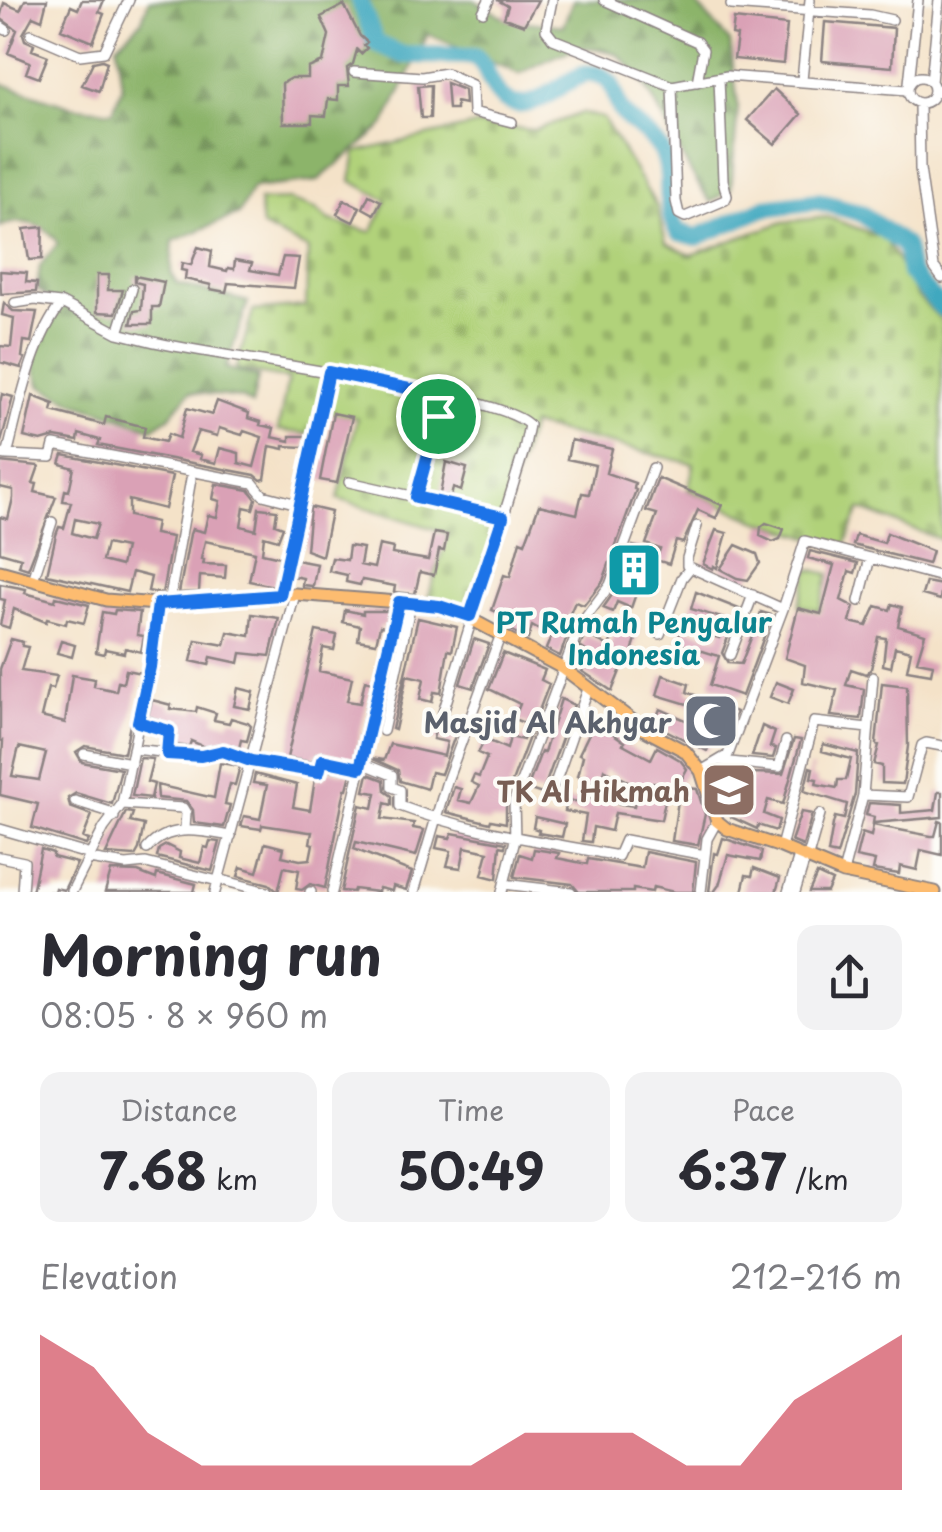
<!DOCTYPE html>
<html lang="en">
<head>
<meta charset="utf-8">
<style>
	:root { --surface:#fff; --page:#f2f2f3; --text:#2b2b33; --muted:#7c7c81; --accent:#d1495b }
	body { margin:0; font-family:"Playpen Sans",sans-serif; background:var(--page); color:var(--text); height:100vh; display:flex; flex-direction:column; font-size:38px; white-space:nowrap }
	* { box-sizing:border-box; margin:0 }
	p { font-size:32px; color:var(--muted) }
	.icon { flex:none; width:55px; height:55px; fill:none; stroke:currentColor; stroke-width:2; stroke-linecap:round; stroke-linejoin:round }
	.map { position:relative; height:892px; overflow:hidden }
	.drawer { display:flex; flex-direction:column; background:var(--surface); flex:1 }
	.drawer>* { flex:none }
	.pin { position:absolute; display:grid; place-items:center; width:85px; height:85px; color:#fff; margin:-42px; border:5px solid #fff; border-radius:50%; box-shadow:0 2px 10px #0007 }
	.round { display:grid; place-items:center; flex:none; width:105px; height:105px; border-radius:20px; background:var(--page) }
	.headline { display:flex; align-items:center; justify-content:space-between; height:170px; padding:0 40px }
	h1 { font-size:55px; font-weight:700; line-height:75px }
	.figures { display:grid; grid-template-columns:repeat(3,1fr); gap:15px; height:170px; padding:10px 40px }
	.figures div { display:grid; align-content:center; border-radius:20px; background:var(--page); text-align:center }
	.figures b { font-size:50px; font-weight:700 }
	.figures small { font-size:28px; font-weight:400 }
	.figures p { font-size:28px }
	.chart { height:280px; padding:20px 40px }
	.chart p { display:flex; justify-content:space-between }
	.chart svg { width:100%; height:180px; margin-top:10px; fill:var(--accent); opacity:.7 }
	.map>svg:first-child { display:block }
	.green { fill:#b1d27a; stroke:#6a7a5a; stroke-width:2.5 }
	.forest { fill:url(#forest-firs); stroke:#576b52; stroke-width:2.5 }
	.cemetery { fill:url(#cemetery-stones); stroke:#6a7a5a; stroke-width:2.5 }
	.lines { fill:none; stroke-linecap:round; stroke-linejoin:round }
	.river { stroke:#3fa8bf; stroke-width:18 }
	.building { fill:#daa1b6; fill-rule:evenodd }
	.minor-casing { stroke:#8b8282; stroke-width:12 }
	.major-casing { stroke:#8b8282; stroke-width:15 }
	.minor { stroke:#fff; stroke-width:9 }
	.major { stroke:#fdbc70; stroke-width:11 }
	.route-casing { stroke:#fff; stroke-width:20 }
	.route { stroke:#1a73e8; stroke-width:12 }
	.labels { text-anchor:middle; dominant-baseline:central; stroke-width:8; stroke-linejoin:round; paint-order:stroke }
	.culture-label { font-size:28px; font-weight:bold; fill:#0d838f; stroke:#fdfcf7 }
	.worship-label { font-size:28px; font-weight:bold; fill:#5b616d; stroke:#fdfcf7; text-anchor:end }
	.education-label { font-size:28px; font-weight:bold; fill:#785e54; stroke:#fdfcf7; text-anchor:end }
</style>
</head>
<body>
<div class="map">
<svg width="942" height="892" viewBox="0 0 942 892">
	<defs>
		<pattern id="forest-firs" width="22" height="20" patternUnits="userSpaceOnUse" patternTransform="scale(2.5)"><rect width="22" height="20" fill="#8cb46a"/><path d="M5 1l3.5 6h-7zM16 11l3.5 6h-7z" fill="#729258"/></pattern>
		<pattern id="cemetery-stones" width="16" height="16" patternUnits="userSpaceOnUse" patternTransform="scale(2.5)"><rect width="16" height="16" fill="#b1d27a"/><path d="M2 7V4a2 2 0 0 1 4 0v3zM10 15v-3a2 2 0 0 1 4 0v3z" fill="#98b46a"/></pattern>
	</defs>
	<rect width="100%" height="100%" fill="#fdfcf7"/>
	<filter id="ink" filterUnits="userSpaceOnUse"><feTurbulence type="fractalNoise" baseFrequency=".01" numOctaves="2"/><feDisplacementMap in="SourceGraphic" scale="20" xChannelSelector="R" yChannelSelector="G"/><feConvolveMatrix kernelMatrix="1 2 1 2 8 2 1 2 1" color-interpolation-filters="sRGB"/></filter>
	<filter id="wash" filterUnits="userSpaceOnUse"><feTurbulence type="fractalNoise" baseFrequency=".0048" numOctaves="4" result="noise"/><feDisplacementMap in="SourceGraphic" scale="40" xChannelSelector="R" yChannelSelector="G"/><feGaussianBlur stdDeviation="2.25" result="paint"/><feColorMatrix in="noise" values="0 0 0 0 0 0 0 0 0 0 0 0 0 0 0 0 0 1.4 0 .05"/><feComposite in="paint" operator="in"/></filter>
	<g filter="url(#wash)">
		<rect width="100%" height="100%" fill="#f4e2c8"/>
		<path class="green" d="M809,569L829,574L819,611L799,605Z"/>
		<path class="forest" d="M149,0H474L509,20L563,26L573,0H693L730,42L738,106L731,189L711,202C677,161 660,93 621,57C615,52 600,49 592,48C569,46 540,64 519,74L428,34L384,126L317,181L252,188L239,214L173,241L171,273L178,284L248,302L226,368L258,377L252,405L241,398L190,392L169,417L152,428L74,402L40,385L32,357L60,307L37,289L40,266L58,243C47,224 20,217 0,227V83L70,106L113,111L122,87L117,45L141,22Z"/>
		<path class="cemetery" d="M582,113L603,118L657,207L666,243L691,255L783,222L827,217L885,238L917,296L942,320V540L860,509L844,548L756,520L688,490L694,464L531,425L474,609L428,597L448,533L338,499L357,418L326,413L321,436L278,430L288,379L236,369L253,311L306,306L308,249L262,227L259,201L289,200L316,209L330,221L372,232L387,200L351,181L356,152L476,125L535,130Z"/>
		<g class="lines">
			<path class="river" d="M359,0L376,43L403,55L475,56C489,67 490,91 505,100C544,123 578,48 610,83C616,91 616,104 622,112C632,125 652,135 661,150C675,174 661,206 678,232L697,237L764,208L818,201L861,213L905,246L910,273L942,308"/>
		</g>
		<g id="blocks">
			<path class="building" d="M25,0H47L42,20L33,16L23,34L25,40L34,44L32,50L48,56L39,78L26,73L30,62L8,53L17,30L0,18L4,3L20,10Z
				M82,0H104L99,12L104,14L93,42L61,29L71,6L78,9Z
				M497,0H538L524,25L504,18L508,6Z
				M344,5L360,36L367,42L364,45L367,48L361,54L357,50L353,64L347,68L349,86H338V100L328,99L326,116L312,115V123H283L282,83L291,78H308V68L323,62L329,35L321,17Z
				M734,19L787,25L783,64L734,59L737,36L732,35Z
				M825,22L894,28L892,67L822,61Z
				M102,60L107,62L99,91L82,85L93,62Z
				M446,83L464,90L465,104L456,102V109H448Z
				M431,85L430,118H421L418,86Z
				M774,89L801,114L775,144L747,120Z
				M369,195L381,201L374,214L363,208Z
				M344,200L360,207L353,222L337,214Z
				M43,227L42,259L29,260L24,229Z
				M198,247L212,251L210,267L227,271L228,268L234,269L235,260L252,263L250,270L278,275L283,257L299,258L294,288L228,283L226,292L210,289L211,285L185,279L186,271L181,270L182,263L191,265Z
				M0,271L27,273L26,282L37,283L36,292L1,294Z
				M97,275H109L108,290H123L116,313L97,312Z
				M135,276L164,282L159,307H152V324H131L134,311L141,310L143,284L135,282Z
				M4,303L13,311L37,312L31,342L24,341L22,357L25,358L21,368L0,362V346L11,347L14,318L2,315Z
				M2,394L13,397L0,446V403Z
				M33,396L54,404L52,411L104,425L106,417L145,427L143,437L165,442L168,434L179,438L187,408L212,415L217,401L249,413L248,418L261,422L260,425L274,428L272,437L290,441V436H307L304,447L284,446V449L270,446L265,479L261,480L255,475L98,445L100,440L79,434L78,441L55,437L41,441L24,437ZM219,428L242,435L244,431L262,437L254,467L239,463V453L220,448L216,463L200,459L201,455L190,452L198,431L217,436Z
				M333,413L352,417L337,483L320,480Z
				M571,440L612,449L606,473L635,483L634,489L636,490L603,581L584,605L575,602L565,625L570,628L560,656L546,649L551,637L532,626L528,639L507,628L512,618L492,610L504,575L510,577L520,541L525,543L539,505L577,514L582,493L589,494L595,465L567,459Z
				M63,455L172,476L165,509L129,500V516L156,522L154,534L172,537L162,594L148,591L151,577L132,572L127,592L47,574L56,535L59,527L64,528L71,502L63,501L65,490L69,491L74,468L60,464ZM75,519L98,524L93,539L72,533ZM106,544L125,548L121,566L102,561Z
				M0,462L39,466L33,483L37,484L35,492L56,497L28,569L19,566L21,558L0,552V517L8,519L13,498V490L0,487Z
				M446,462L467,468L461,491L453,488L451,497L440,494Z
				M658,478L722,505L716,518L698,510L683,543L676,541L669,564L656,560L660,549L646,544L657,514L646,511Z
				M216,484L249,490L256,499L253,509L244,507L241,526L256,530L259,508L277,510L275,524L283,527L278,540L264,536L262,553L280,557L274,586L249,581L255,552L205,541L201,559L204,560L203,564L226,565L225,578L200,576L199,592L179,593L190,534L192,529L204,532L208,515L217,517L220,501L213,499Z
				M310,507L331,512L322,556L306,550Z
				M766,523L784,529L780,539L773,542L760,536L761,527Z
				M716,530L727,533L717,568L714,566L713,569L703,564Z
				M434,533L447,535L444,551L439,550L434,575L420,572L415,594L394,592L395,586L362,580L360,585L346,582L347,575L329,571L332,558L347,560L349,546L363,548L360,565L374,568L379,545L393,548L392,554L428,560Z
				M887,533L932,551L928,564L853,545L856,535L884,543Z
				M736,545L757,554L760,563L748,580L737,578L720,569Z
				M633,546L641,548L637,566L645,568L631,608L617,602L613,612L603,608L617,588Z
				M810,551L858,563L855,573L849,571L841,600L854,607L850,622L867,626L876,606L890,610L892,604L902,607L898,626L925,634L917,661L933,664L931,674L907,670L911,651L895,647L891,667L883,665L886,638L878,637L871,669L866,674L851,669L846,685L864,689L861,719L831,716L837,690L803,682L805,665L785,658L798,608L821,614L834,565L808,558Z
				M296,560L317,564L313,586L302,585L303,578L293,576Z
				M926,582L942,585L940,600L922,595Z
				M0,584L26,589L25,593L55,601L56,597L89,605L84,623L67,619L66,624L47,619L46,622L14,609L9,628L0,625L5,600L0,599Z
				M696,592L739,609L722,653L728,663L741,664L761,612L772,615L742,696L710,685L719,656L677,643L682,627L719,638L725,619L691,609Z
				M115,610L140,612L137,635L144,636L141,652L125,648L124,653L105,649L104,654L96,652L102,612L114,614Z
				M345,610L363,614V611H389L385,627L380,626L376,643L358,640L360,626L343,622Z
				M252,614L279,618L270,656L241,653L239,663L211,657L209,665L191,661L196,640L225,645L228,632L250,636Z
				M418,618L457,627L452,651L448,650L441,693L434,692L432,702L420,699L424,679L407,675L395,730L392,729Z
				M627,621L640,626L631,655L627,654L612,691L582,671L590,654L580,647L585,634L609,646L615,631L622,634Z
				M316,631L337,635L334,650L323,648L319,671L352,678L347,701L360,703L365,680L372,682L354,759L322,752L316,754L312,762L287,758Z
				M11,639L23,642L22,646L28,647L21,671L57,676L53,689L48,688L41,717L65,723L72,675L95,679L94,686L116,691L118,682L123,683L126,670L141,673L124,753L85,746L76,752L82,762L121,769L112,804L76,793L68,798L70,807L92,815L83,838L89,840L86,845L32,828L38,804L0,795L3,741L0,740V669ZM19,747L46,753L39,780L12,776Z
				M474,639L489,644L473,688L460,684Z
				M61,641L75,645L72,657L57,653Z
				M503,653L545,670L541,680L549,684L506,798V823L491,820L490,823L446,812L454,787L461,789L458,800L471,803L479,786L471,782L474,775L479,777L487,757L478,753L485,739L507,749L510,737L523,740L529,725L514,719L520,704L489,689Z
				M663,675L689,684L687,692L736,712L727,735L715,730L707,751L654,724L660,709L688,721L694,706L657,695Z
				M776,682L794,689L788,704L770,697Z
				M882,683L907,686L908,746L903,784L882,783V766L874,764L879,745L876,744Z
				M238,688L254,692L250,709L234,706Z
				M561,699L574,705L542,794L527,789L541,752L544,753Z
				M152,700L171,705L170,709L196,712L197,707L216,713L214,720L229,723L231,718L248,723L251,726L247,741L241,740L239,748L222,743L205,747L191,741L189,747L176,745L175,726L148,716Z
				M595,721L625,742L623,744L651,759L657,747L680,760L687,769L679,784L653,782L646,797L665,801L661,820L615,813L611,831L593,827L591,842L582,841L586,815L565,811L567,800L578,802L581,777L578,776L583,756L579,754ZM604,769L638,786L634,806L590,799L593,780L601,782Z
				M437,722L457,726L456,733L441,774L431,772L427,789L400,781L398,770L371,758L384,760L390,744L444,756L447,742L433,739Z
				M762,726L775,732L770,747L776,748L773,758L752,756Z
				M794,739L801,740L783,804L768,800L764,814L779,820L776,831L758,825L757,829L731,817L734,803L722,800L727,778L748,783L754,773L783,774Z
				M823,744L858,753L855,794L837,855L828,853L833,824L835,817L844,819L847,804L804,791L810,767L813,768L811,778L817,779L816,784L837,788L838,780H846L851,759L822,751Z
				M140,758L153,759L147,782L154,784L151,798L132,796Z
				M220,763L240,766L235,785L230,784L225,804L230,805L224,827L194,823L193,810L186,801L158,798L157,785L214,798Z
				M328,770L351,774L347,789H345L325,888L310,884L302,890L296,889L299,870L284,867L278,892L269,884L238,876L241,867L257,872L265,843L284,848L282,856L300,860L310,859L313,844L310,843L312,832H309L262,825L261,829L241,826L244,816L260,819L267,785L253,783L255,774L297,785L293,807L310,810L315,779L325,777Z
				M368,774L384,780L385,791L392,796V805L385,803L382,819L414,823L413,828L424,830L416,856L356,842L354,849L412,872L406,890L393,886L392,891L379,888L378,892L354,889L353,892L341,891L360,805L373,808L376,793L364,791Z
				M680,787L697,789L705,814L698,845L672,841Z
				M938,792H942V817L873,823L874,817L866,815L869,803L901,805V813L935,810Z
				M126,812L133,813L130,822L144,825L139,849L135,856L106,854Z
				M801,812L812,814L803,846L791,841Z
				M535,817L565,824L562,837L538,833L539,830L533,828Z
				M939,821L942,822V855L921,850L917,870L900,866L899,874L873,870L875,861L856,857L862,833L871,836L873,825L931,836H935Z
				M452,833L506,843L505,847L500,846L497,879L482,875L488,852L465,847L461,868L447,866L451,851L436,848L439,836L450,838Z
				M723,838L762,851L760,861L728,855L719,885L714,892H709L714,853L718,854Z
				M210,841L220,842L212,871L157,857L159,849L166,845L180,852L179,858L200,863L204,847L208,848Z
				M41,849L53,853V857L77,863L64,890L55,888L54,892H32Z
				M534,849L559,853L557,858L587,864L588,859L642,868L645,852L696,862L693,892H674L653,887L652,892L633,889V892H579L572,884L514,877L520,854L532,858Z
				M754,868L780,878L776,892H742L746,875L752,876Z
				M111,871L138,872L156,879L157,874L196,884L194,892H105Z
				M817,874L832,881L827,892H809Z"/>
		</g>
	</g>
	<g filter="url(#ink)">
		<use href="#blocks" fill-opacity="0" stroke="#8b8282" stroke-width="2.5"/>
		<g class="lines">
			<g class="minor-casing">
				<path id="minor" d="M552,0L546,30L553,39L672,86L727,76L907,90
					M604,0L697,42L703,50L697,82
					M731,5L870,15L892,20
					M483,12L489,0
					M0,26L6,30
					M31,34L80,55L104,52L129,0
					M354,72L422,77L446,73L472,85L473,112L512,122
					M908 90a13 13 0 1 1 26 0a13 13 0 1 1-26 0Z
					M802,80L810,0
					M931,82L939,0
					M909,83L918,0
					M672,86L676,201L679,214L685,217L725,200L727,196L723,180L719,78
					M941,94L942,87
					M919,104L920,169L934,267L942,278
					M15,303L35,300L60,303
					M118,333L132,289
					M444,397L416,497L503,517
					M0,454L7,455C20,406 30,344 62,303L118,333L154,342C214,356 502,393 529,425L524,450L442,716
					M7,455L51,457L54,445L253,483L263,495L298,504
					M349,482L416,497
					M697,526L687,558V566L783,609
					M33,580L52,522
					M280,595L329,372
					M859,601L870,558
					M169,603L191,479
					M660,634L682,578L690,568
					M730,655L753,595
					M138,722L169,731L167,754
					M383,731L411,603
					M133,749L201,756L223,751L251,761L319,771L321,760L360,768
					M84,754L131,763
					M720,761L779,767L786,741
					M362,763L392,775V787L400,790V806C471,833 544,841 618,856L625,840L705,855
					M701,771L728,755L783,609L805,541L942,577
					M553,789L588,689
					M863,795L908,797L922,745L926,743L942,746
					M75,801L107,811L114,817
					M122,804L183,808L186,813L185,829
					M0,829L91,855
					M781,847L814,722L868,728
					M147,849C169,823 201,831 231,836
					M0,857L24,862L22,892
					M89,859L126,865L146,863L218,881
					M807,860L820,814
					M843,873L863,795L873,677
					M218,879L267,892
					M504,884L571,892
					M72,891L104,828L122,804L150,667L157,604
					M215,892L295,594
					M310,892H311
					M332,892L399,602
					M414,892L447,781L501,634
					M502,892L515,840L514,801L580,625L610,585L653,468
					M701,892L707,839L717,821
					M788,892L799,856
					M795,892L805,859"/>
			</g>
			<g class="major-casing">
				<path id="major" d="M0,571L106,600L157,604L295,594L411,603L456,611L564,669L645,730L685,751L701,771L717,821L727,829L781,847L843,873L935,892"/>
			</g>
			<use href="#minor" class="minor"/>
			<use href="#major" class="major"/>
		</g>
	</g>
	<g class="lines" filter="url(#ink)">
		<g class="route-casing">
			<path id="route" d="M329,372L444,396L416,497L503,517L470,616L439,606L399,602L360,768L322,760L319,772L251,761L223,751L201,756L167,754L169,731L138,722L150,667L158,604L280,595Z"/>
		</g>
		<use href="#route" class="route"/>
	</g>
	<defs>
		<g id="building-square" transform="scale(2.875)"><rect x="-9" y="-9" width="18" height="18" rx="4" fill="#0f9aa8" stroke="#fdfcf7"/><path d="M-4-6H4V6H1V3H-1V6H-4ZM-2.5-4.3h1.7v1.8h-1.7ZM.8-4.3h1.7v1.8H.8ZM-2.5-1h1.7V.8h-1.7ZM.8-1h1.7V.8H.8Z" fill="#fff"/></g>
		<g id="mosque-square" transform="scale(2.875)"><rect x="-9" y="-9" width="18" height="18" rx="4" fill="#6b7280" stroke="#fdfcf7"/><path d="M3.5-4.9A6 6 0 1 0 3.5 4.9A5 5 0 1 1 3.5-4.9Z" fill="#fff"/></g>
		<g id="school-square" transform="scale(2.875)"><rect x="-9" y="-9" width="18" height="18" rx="4" fill="#8d6e63" stroke="#fdfcf7"/><path d="M0-5L7-2L0 1L-7-2ZM-4 1L0 2.5L4 1V4Q0 6-4 4Z" fill="#fff"/></g>
	</defs>
	<g fill-rule="evenodd">
		<use href="#building-square" x="634" y="570"/>
		<use href="#mosque-square" x="711" y="721"/>
		<use href="#school-square" x="729" y="790"/>
	</g>
	<g class="labels">
		<g class="culture-label">
			<text x="634" y="621">PT Rumah Penyalur<tspan x="634" dy="32">Indonesia</tspan></text>
		</g>
		<g class="worship-label">
			<text x="672" y="721">Masjid Al Akhyar</text>
		</g>
		<g class="education-label">
			<text x="690" y="790">TK Al Hikmah</text>
		</g>
	</g>
</svg>
<div class="pin" style="left:438px;top:416px;background:#1e9e55"><svg class="icon" aria-label="arrive" viewBox="0 0 24 24"><path d="M6 21V4h12l-3 4 3 4H6"/></svg></div>
</div>
<section class="drawer">
<div class="headline"><div><h1>Morning run</h1><p>08:05 · 8 × 960 m</p></div><a class="round"><svg class="icon" aria-label="share" viewBox="0 0 24 24"><path d="M12 15V3M7 8l5-5 5 5M5 13v7h14v-7"/></svg></a></div>
<div class="figures">
<div><p>Distance</p><b>7.68<small> km</small></b></div>
<div><p>Time</p><b>50:49</b></div>
<div><p>Pace</p><b>6:37<small> /km</small></b></div>
</div>
<div class="chart"><p><span>Elevation</span>212–216 m</p>
<svg viewBox="0 0 160 44" preserveAspectRatio="none"><path d="M0 44V6L10 14L20 30L30 38L40 38L50 38L60 38L70 38L80 38L90 30L100 30L110 30L120 38L130 38L140 22L150 14L160 6V44z"/></svg>
</div>
</section>
</body>
</html>
